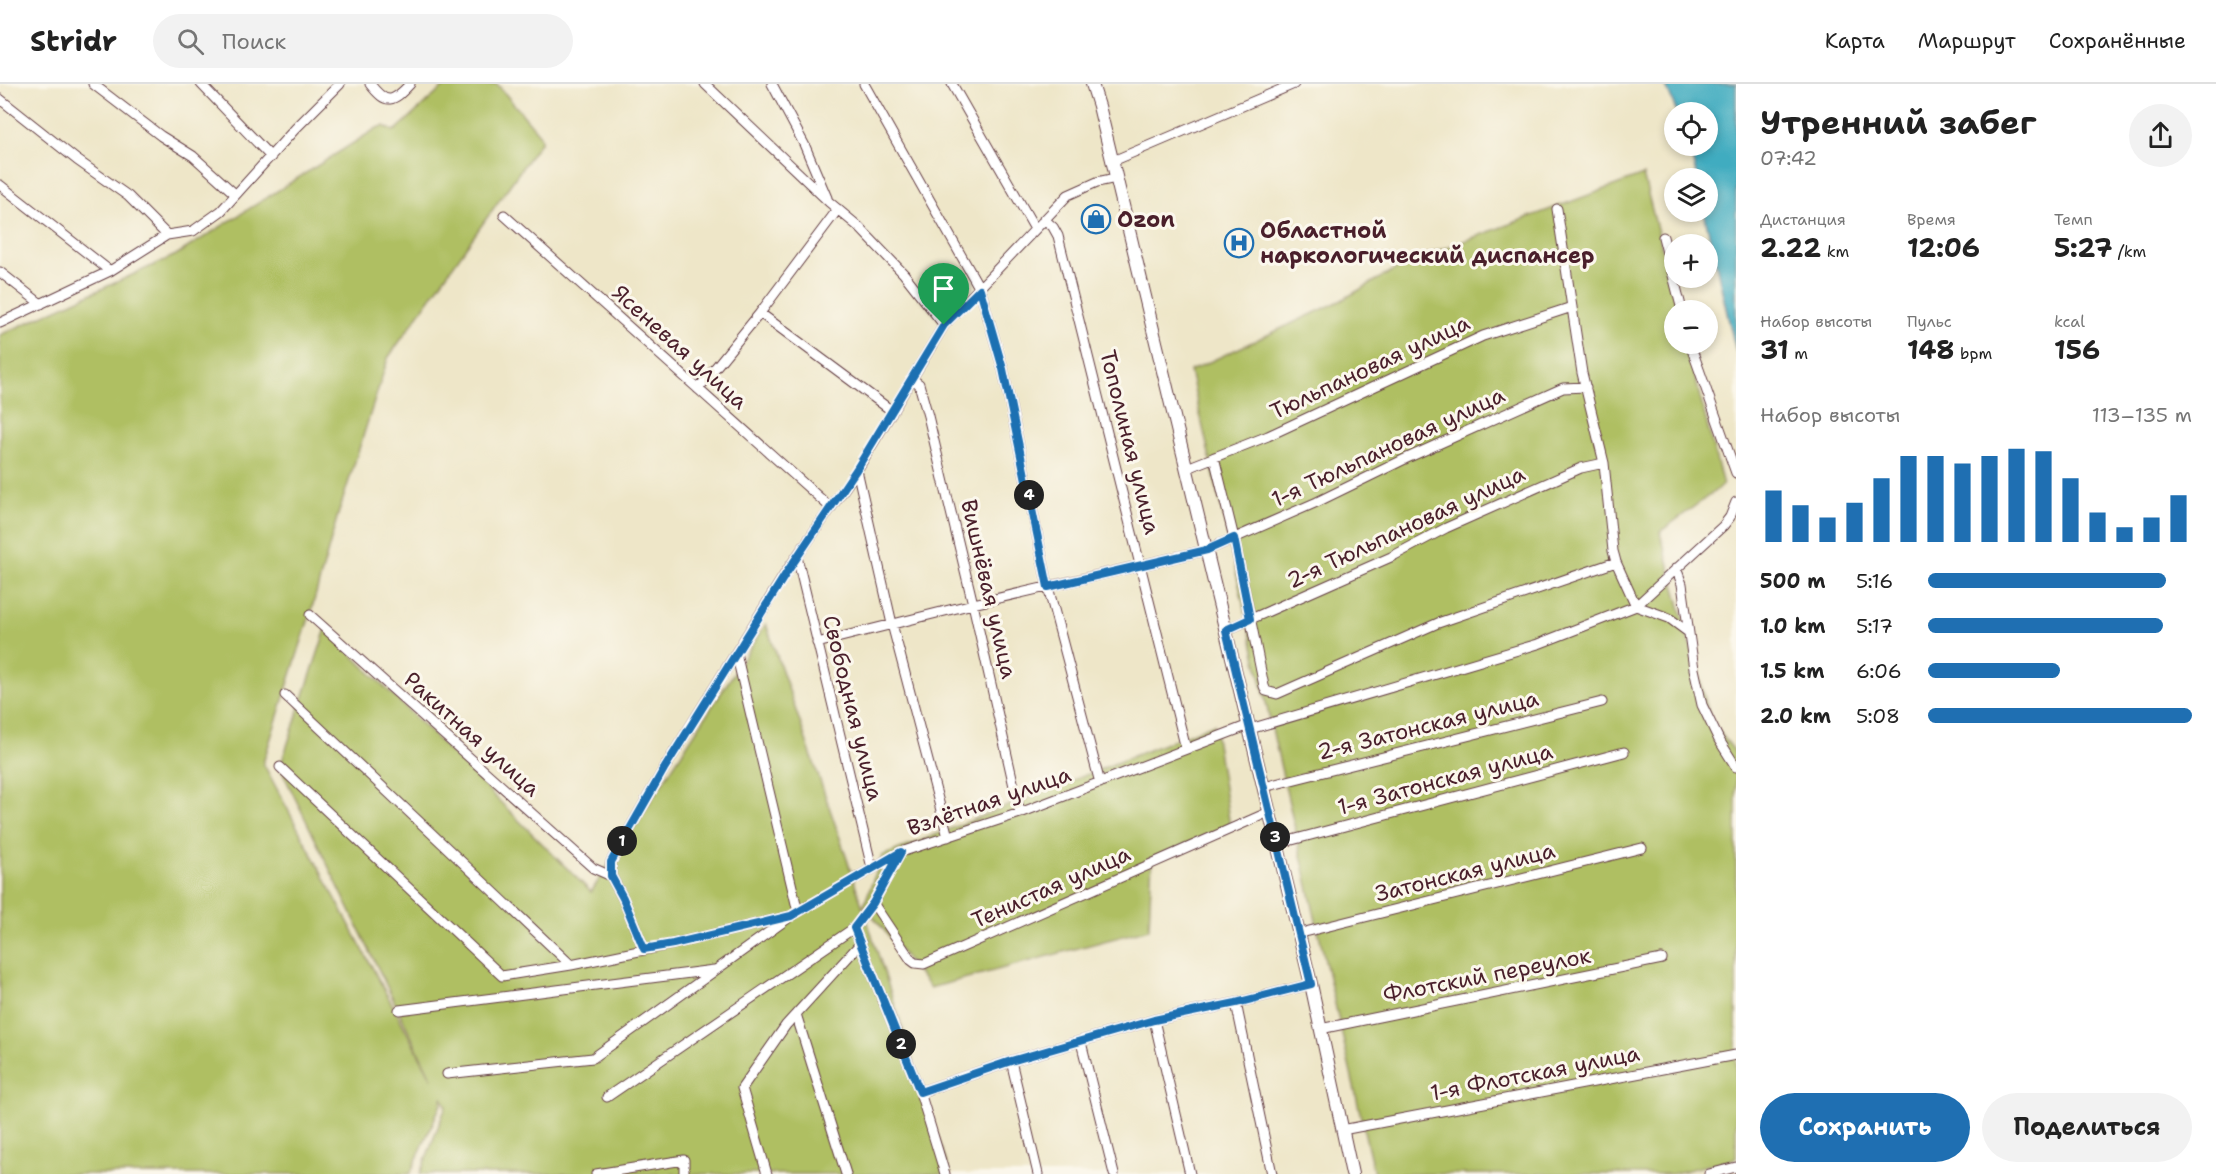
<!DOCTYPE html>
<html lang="ru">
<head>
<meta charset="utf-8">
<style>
	:root { --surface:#fff; --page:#f2f2f2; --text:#222; --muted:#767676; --line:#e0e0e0; --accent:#1f6fb2 }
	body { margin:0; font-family:"Shantell Sans",sans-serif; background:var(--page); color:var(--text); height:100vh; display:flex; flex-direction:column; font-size:22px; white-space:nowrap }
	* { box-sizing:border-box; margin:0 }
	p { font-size:20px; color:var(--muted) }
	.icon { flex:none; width:33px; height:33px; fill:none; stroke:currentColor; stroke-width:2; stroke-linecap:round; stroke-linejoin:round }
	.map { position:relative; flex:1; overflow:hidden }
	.panel { display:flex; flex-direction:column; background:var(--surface); width:480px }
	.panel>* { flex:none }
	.fabs { position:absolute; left:1664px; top:18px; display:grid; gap:12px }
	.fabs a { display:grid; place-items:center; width:54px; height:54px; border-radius:50%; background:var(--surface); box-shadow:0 3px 9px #0003; font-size:30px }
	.pin { position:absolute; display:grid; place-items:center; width:51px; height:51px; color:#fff; margin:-62px -26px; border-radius:50% 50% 50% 0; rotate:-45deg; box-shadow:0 0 6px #0007 }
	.pin .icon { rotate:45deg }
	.km { position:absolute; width:30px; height:30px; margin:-15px; border-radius:50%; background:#222; color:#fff; font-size:16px; line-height:30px; text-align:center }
	.round { display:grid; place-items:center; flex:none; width:63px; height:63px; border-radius:32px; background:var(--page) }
	.headline { display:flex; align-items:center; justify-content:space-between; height:102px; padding:0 24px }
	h1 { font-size:33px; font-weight:700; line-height:45px }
	.figures { display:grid; grid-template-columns:repeat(3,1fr); gap:9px; height:102px; padding:6px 24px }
	.figures div { display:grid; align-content:center }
	.figures b { font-size:26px; font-weight:700 }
	.figures small { font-size:16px; font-weight:400 }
	.figures p { font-size:16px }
	.chart { height:168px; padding:12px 24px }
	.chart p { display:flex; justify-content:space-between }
	.chart svg { width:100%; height:108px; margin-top:6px; stroke:var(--accent); stroke-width:6 }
	.primary-button { display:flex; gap:12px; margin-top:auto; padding:12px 24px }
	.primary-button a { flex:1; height:69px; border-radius:36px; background:var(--accent); color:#fff; font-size:24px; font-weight:700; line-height:69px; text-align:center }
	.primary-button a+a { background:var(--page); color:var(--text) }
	ul { padding:0 24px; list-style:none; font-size:20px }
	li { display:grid; grid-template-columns:96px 72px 1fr; align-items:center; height:45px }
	li i { height:15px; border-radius:8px; background:var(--accent) }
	header { display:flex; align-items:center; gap:36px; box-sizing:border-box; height:84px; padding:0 30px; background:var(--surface); border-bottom:2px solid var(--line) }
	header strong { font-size:28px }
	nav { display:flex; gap:33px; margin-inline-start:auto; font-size:21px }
	.search { width:420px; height:54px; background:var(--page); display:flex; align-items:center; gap:15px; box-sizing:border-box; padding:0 21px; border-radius:33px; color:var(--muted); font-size:22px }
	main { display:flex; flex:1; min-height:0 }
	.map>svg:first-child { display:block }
	.green { fill:#afbf62; stroke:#7c6f46; stroke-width:1.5 }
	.water { fill:#41acc0; stroke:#466676; stroke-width:1.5 }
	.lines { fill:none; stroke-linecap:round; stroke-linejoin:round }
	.minor-casing { stroke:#633d43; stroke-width:11 }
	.major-casing { stroke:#633d43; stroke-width:14 }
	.minor { stroke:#fff; stroke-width:9 }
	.major { stroke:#fff; stroke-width:12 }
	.route-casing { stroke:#fff; stroke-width:12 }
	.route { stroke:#1f6fb2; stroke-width:8 }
	.labels { text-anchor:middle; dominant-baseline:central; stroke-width:6; stroke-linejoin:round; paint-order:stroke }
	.poi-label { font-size:22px; font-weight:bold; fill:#4a1f2b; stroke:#fbf7ec; text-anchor:start }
	.street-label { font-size:22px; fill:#4a1f2b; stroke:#fbf7ec }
</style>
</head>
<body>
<header>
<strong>Stridr</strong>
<div class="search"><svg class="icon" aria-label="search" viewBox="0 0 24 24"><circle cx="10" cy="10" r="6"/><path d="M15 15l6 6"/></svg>Поиск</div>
<nav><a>Карта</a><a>Маршрут</a><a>Сохранённые</a></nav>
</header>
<main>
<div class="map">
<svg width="1736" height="1090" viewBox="0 0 1736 1090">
	<rect width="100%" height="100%" fill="#fbf7ec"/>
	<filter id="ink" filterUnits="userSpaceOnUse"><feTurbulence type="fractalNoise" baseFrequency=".0167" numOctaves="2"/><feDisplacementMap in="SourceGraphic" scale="12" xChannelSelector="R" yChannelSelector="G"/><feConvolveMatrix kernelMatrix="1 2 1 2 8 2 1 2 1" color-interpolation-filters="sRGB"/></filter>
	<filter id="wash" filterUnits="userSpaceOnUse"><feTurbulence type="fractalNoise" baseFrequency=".008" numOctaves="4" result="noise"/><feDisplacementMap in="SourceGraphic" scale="24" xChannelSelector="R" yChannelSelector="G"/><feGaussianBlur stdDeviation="1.35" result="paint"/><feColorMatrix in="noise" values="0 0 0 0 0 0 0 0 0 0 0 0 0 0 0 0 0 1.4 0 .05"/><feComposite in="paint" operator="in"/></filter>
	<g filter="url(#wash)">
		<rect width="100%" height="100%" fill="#eee6c8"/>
		<path class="green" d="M447,0H497L540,51L541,57L388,274L337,434L310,531L263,679L432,995L280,683L326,545L591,808L766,540L843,763L950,1090H420L446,1022L442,1013V1018L410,1090H0V251L176,171L377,44L384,42L393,47L396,46Z
			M1643,91L1678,226H1674V260H1686L1723,401L1660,448L1711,637L1736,669V1074L1672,1090H1374L1190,287L1340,217L1410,177Z
			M1214,640L1230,742L1152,774L1149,845L930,904L864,821L882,772Z"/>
		<path class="water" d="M1665,0H1736V268L1704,128H1707V94H1697L1689,62H1707V28H1677Z"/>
	</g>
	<g filter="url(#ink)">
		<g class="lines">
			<g class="minor-casing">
				<path id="minor" d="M93,0L161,52L193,72L235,110
					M201,0L271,73
					M370,0C387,22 393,18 410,0
					M705,0L829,118L859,143L904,190L944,241
					M772,0L804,60L827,114
					M864,0L980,205L1003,285L1048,503L1100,699
					M952,0L1035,145
					M0,15L77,76L128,112L167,151
					M1113,77L1294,0
					M0,101L110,187
					M1557,125L1582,289L1604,379L1613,467L1616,478L1636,522L1723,442L1730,433L1736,418
					M504,131L831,424
					M1044,135L1053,143L1058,152L1186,665
					M1663,153L1682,226
					M0,188L41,220
					M760,229L892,327
					M0,239L110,187L167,151L193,147L221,127L295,45L340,0
					M1690,260L1736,389
					M912,295L919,300L928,332L973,520L1020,729
					M698,305L760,229L838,125
					M1214,373L1234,454L1264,602L1266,607L1277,610L1438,539L1616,478
					M1187,384L1268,352L1483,252L1572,223
					M857,386L892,540L948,753
					M797,473L872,784
					M1676,484L1682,500L1694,585L1702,621L1719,656L1736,683
					M310,531L593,784L611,792
					M1226,546L1391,473L1446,444L1581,384L1604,379
					M817,559L973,520L1207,466L1317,418L1405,375L1563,304L1586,303
					M736,569L798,828
					M285,611L571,881
					M1250,645L1538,560L1636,522L1669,534L1688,548
					M280,683L502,892L571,881L673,860L791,832L901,768L1020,729L1249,641
					M1264,703L1602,618
					M1277,760L1624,668
					M901,768L873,819L854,844L920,1008L945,1090
					M873,819L911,876L915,879L924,880L1269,728
					M1297,850L1642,764
					M644,865L623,814L611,792V778L664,685L787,487L857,386L944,241L1068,111L1097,98L1116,94
					M1236,919L1272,1090
					M399,926L714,886
					M796,930L846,1090
					M1154,936L1190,1090
					M1320,945L1662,875
					M1081,958L1114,1090
					M1011,977L1038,1090
					M447,990L593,974L787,835
					M920,1008L1011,977L1154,936L1236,919L1311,900
					M607,1013L854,844
					M1342,1046L1736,971
					M596,1090L684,1076V1090
					M767,1090L742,1004L786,941L861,859
					M1709,1090L1736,1083"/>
			</g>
			<g class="major-casing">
				<path id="major" d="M1092,0L1099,22L1311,900L1352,1090"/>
			</g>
			<use href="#minor" class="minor"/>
			<use href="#major" class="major"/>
		</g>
	</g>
	<g class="lines" filter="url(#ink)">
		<g class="route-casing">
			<path id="route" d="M980,205L1003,285L1048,503L1207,466L1234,454L1250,535L1226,546L1311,900L1236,919L1154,936L1011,977L920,1008L854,844L873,819L901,768L791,832L673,860L644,865L623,814L611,792V778L664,685L787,488L856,386L944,241Z"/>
		</g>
		<use href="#route" class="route"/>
	</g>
	<defs>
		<g id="shop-ring" transform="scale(1.5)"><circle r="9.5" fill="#fbf7ec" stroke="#1f6fb2" stroke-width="1.5"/><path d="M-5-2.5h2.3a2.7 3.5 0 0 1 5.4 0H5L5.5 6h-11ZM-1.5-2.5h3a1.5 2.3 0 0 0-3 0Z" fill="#1f6fb2"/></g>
		<g id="hospital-ring" transform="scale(1.5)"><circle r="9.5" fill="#fbf7ec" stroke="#1f6fb2" stroke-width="1.5"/><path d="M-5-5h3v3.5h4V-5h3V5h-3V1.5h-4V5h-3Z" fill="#1f6fb2"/></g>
	</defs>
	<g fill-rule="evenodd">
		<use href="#shop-ring" x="1096" y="135"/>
		<use href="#hospital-ring" x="1239" y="159"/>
	</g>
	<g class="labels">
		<g class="poi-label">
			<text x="1117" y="135">Ozon</text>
			<text x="1260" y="146">Областной<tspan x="1260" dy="25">наркологический диспансер</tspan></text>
		</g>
		<g class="street-label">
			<text transform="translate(680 263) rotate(42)">Ясеневая улица</text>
			<text transform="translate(1370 283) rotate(-25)">Тюльпановая улица</text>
			<text transform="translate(1130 358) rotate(76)">Тополиная улица</text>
			<text transform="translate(1388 363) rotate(-25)">1-я Тюльпановая улица</text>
			<text transform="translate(1406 443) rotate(-25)">2-я Тюльпановая улица</text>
			<text transform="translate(989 505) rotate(77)">Вишнёвая улица</text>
			<text transform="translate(853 624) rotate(76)">Свободная улица</text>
			<text transform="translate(1428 641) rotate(-14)">2-я Затонская улица</text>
			<text transform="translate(472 650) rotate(42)">Ракитная улица</text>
			<text transform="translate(1445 695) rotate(-15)">1-я Затонская улица</text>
			<text transform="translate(989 717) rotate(-19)">Взлётная улица</text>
			<text transform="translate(1465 788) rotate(-14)">Затонская улица</text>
			<text transform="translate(1051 803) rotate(-24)">Тенистая улица</text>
			<text transform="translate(1487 891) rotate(-11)">Флотский переулок</text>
			<text transform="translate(1535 989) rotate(-11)">1-я Флотская улица</text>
		</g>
	</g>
</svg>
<div class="fabs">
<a><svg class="icon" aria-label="locate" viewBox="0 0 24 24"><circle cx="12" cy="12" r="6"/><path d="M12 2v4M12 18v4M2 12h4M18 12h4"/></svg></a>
<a><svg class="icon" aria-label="layers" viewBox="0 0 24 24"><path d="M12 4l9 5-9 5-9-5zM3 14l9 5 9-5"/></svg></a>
<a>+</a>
<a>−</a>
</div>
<div class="pin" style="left:944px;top:241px;background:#1e9e55"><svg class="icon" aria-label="arrive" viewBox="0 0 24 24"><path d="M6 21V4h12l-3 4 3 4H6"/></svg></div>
<b class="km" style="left:622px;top:757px">1</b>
<b class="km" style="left:901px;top:960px">2</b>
<b class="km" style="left:1275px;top:753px">3</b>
<b class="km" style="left:1029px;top:411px">4</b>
</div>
<section class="panel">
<div class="headline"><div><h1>Утренний забег</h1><p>07:42</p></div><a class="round"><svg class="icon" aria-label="share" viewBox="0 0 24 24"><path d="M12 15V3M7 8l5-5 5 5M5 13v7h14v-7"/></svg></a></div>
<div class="figures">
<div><p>Дистанция</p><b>2.22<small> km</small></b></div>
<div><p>Время</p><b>12:06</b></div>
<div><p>Темп</p><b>5:27<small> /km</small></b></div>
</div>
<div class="figures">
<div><p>Набор высоты</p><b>31<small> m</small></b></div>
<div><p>Пульс</p><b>148<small> bpm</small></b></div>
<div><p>kcal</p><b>156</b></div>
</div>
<div class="chart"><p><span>Набор высоты</span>113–135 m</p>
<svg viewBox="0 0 160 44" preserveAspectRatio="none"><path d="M5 44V23M15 44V29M25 44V34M35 44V28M45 44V18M55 44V9M65 44V9M75 44V12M85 44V9M95 44V6M105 44V7M115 44V18M125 44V32M135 44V38M145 44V34M155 44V25"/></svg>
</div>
<ul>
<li><b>500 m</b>5:16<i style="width:90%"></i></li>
<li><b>1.0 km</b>5:17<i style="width:89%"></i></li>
<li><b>1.5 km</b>6:06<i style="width:50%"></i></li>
<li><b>2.0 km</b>5:08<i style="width:100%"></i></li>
</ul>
<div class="primary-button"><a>Сохранить</a><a>Поделиться</a></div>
</section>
</main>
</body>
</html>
